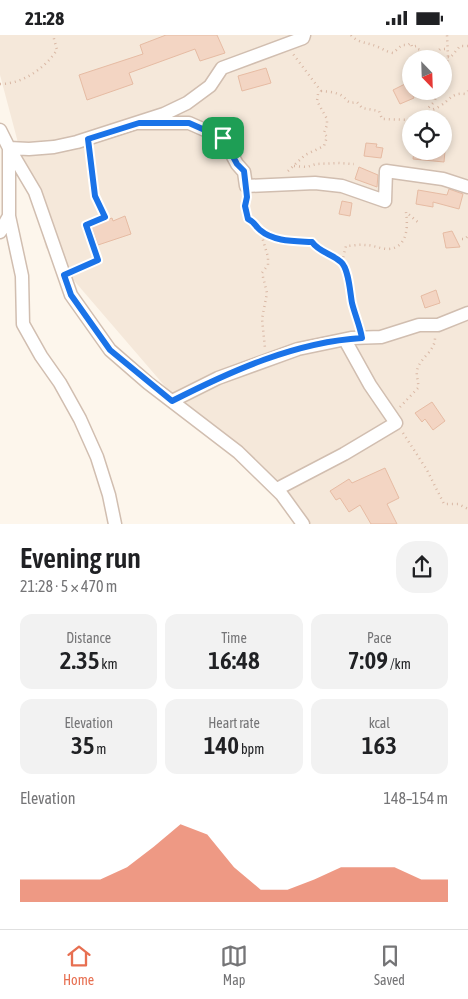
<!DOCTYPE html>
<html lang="en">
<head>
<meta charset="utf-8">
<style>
	:root { --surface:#fff; --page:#f2f2f2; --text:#202124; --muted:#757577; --line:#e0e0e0; --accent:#e76f51 }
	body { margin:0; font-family:"Asap Condensed",sans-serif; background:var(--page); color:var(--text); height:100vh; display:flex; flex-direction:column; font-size:19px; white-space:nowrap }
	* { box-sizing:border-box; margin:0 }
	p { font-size:16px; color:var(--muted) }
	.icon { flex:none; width:28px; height:28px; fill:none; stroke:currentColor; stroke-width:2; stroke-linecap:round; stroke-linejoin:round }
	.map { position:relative; height:489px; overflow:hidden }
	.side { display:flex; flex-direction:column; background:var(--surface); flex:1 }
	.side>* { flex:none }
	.needle { width:32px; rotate:157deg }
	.fabs { position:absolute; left:402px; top:15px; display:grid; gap:10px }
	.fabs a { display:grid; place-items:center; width:50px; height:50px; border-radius:50%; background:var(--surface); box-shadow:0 2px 8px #0003; font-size:25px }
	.pin { position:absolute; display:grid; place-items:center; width:42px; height:42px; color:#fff; margin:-21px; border-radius:10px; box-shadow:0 2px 8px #0006 }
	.round { display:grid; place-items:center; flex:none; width:52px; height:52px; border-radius:20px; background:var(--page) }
	.overview { display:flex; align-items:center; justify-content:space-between; height:85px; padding:0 20px }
	h1 { font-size:28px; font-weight:600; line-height:38px }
	.figures { display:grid; grid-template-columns:repeat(3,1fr); gap:8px; height:85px; padding:5px 20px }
	.figures div { display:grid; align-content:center; border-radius:12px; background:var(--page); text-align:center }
	.figures b { font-size:25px; font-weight:600 }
	.figures small { font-size:14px; font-weight:400 }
	.figures p { font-size:14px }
	.chart { height:140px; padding:10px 20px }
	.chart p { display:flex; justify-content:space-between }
	.chart svg { width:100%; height:90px; margin-top:5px; fill:var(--accent); opacity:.7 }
	.status { display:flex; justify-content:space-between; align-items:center; height:35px; padding:0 25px; background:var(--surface); direction:ltr }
	.status svg { height:14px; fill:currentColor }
	.menu { display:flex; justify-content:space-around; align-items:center; height:70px; border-top:1px solid var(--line); background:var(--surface); font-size:14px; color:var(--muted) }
	.menu a { display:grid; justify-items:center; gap:2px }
	.menu .on { color:var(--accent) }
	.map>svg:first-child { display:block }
	.residential { fill:#f5e8da; fill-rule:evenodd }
	.building { fill:#f3d5c3; stroke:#e6bba3 }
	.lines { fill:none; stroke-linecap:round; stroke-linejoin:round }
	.street-casing { stroke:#d1beb0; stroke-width:15 }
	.path { stroke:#d9b8a5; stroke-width:2.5; stroke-dasharray:1 4; stroke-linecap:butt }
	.street { stroke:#fff; stroke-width:12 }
	.route-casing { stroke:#fff; stroke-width:10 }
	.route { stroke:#1a73e8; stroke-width:6 }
</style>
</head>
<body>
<div class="status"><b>21:28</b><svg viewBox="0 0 49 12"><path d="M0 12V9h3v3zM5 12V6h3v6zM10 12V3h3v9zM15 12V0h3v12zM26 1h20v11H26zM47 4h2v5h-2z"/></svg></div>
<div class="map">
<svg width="468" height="489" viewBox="0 0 468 489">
	<rect width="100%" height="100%" fill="#fdf6ec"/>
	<path class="residential" d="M0,0H468V489H305L200,392L46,213L0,40ZM411,24H444V56H411ZM411,84H444V116H411Z"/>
	<path class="building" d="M166,0H217L225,18L200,26L195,14L129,38L133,49L87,65L79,40L143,19L140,10Z
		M266,33L271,48L242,56L238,41Z
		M407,48L414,63L400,69L393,55Z
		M366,108L377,109L376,112L383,113L381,123L364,121Z
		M414,116H445L444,127L413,124Z
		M359,132L378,140L377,152L355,144Z
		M449,154L463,159L459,174L433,167V172L416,169L418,155L447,160Z
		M342,166L352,168L350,181L339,179Z
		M125,181L131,199L98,210L91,191L112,183L113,186Z
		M452,196L460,212L446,213L443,198Z
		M436,255L440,268L425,273L421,261Z
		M432,367L445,386L433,395L425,384L422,387L415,378Z
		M385,433L399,463L387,469L397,489H371L360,470L349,477L340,463L336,465L330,456L349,444L352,448Z"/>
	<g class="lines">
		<g class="street-casing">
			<path id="street" d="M139,88H189L223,103L237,129L244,137L246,151L315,148L342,151L385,166L386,136L443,144L468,152
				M0,95L9,113V181L22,241L23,289L41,321L60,348L80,384L97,422L109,460L115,489
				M9,113L35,157L71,260L110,315L148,348L238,417L282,460L303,489
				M9,113L29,114L54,112L77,107L164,79L187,68L210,51L222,33L303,3L304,0
				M0,197L9,181
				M172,366L218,343L298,314L351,303L381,302L419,290H438L468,278
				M277,454L344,419L396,388L370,350L345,305"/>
		</g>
		<path class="path" d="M351,0C359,9 368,7 378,12C383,14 387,17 393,18L402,10H408L411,8L412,12L416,11L418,14L421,15L423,19L429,24L431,20H434L440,14H447
			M448,22L450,23L460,11H468
			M444,46L448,22L447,0
			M0,49C23,49 45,33 57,15L53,0
			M321,56C330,57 342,57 347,66L351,68L357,67L362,73L379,76L382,84L411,85
			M429,77C432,74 436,74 440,71C449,66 452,57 465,59L468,56
			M417,84L424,83L429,77L428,73L434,67L439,56
			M294,131L307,132L316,129L338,128L354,129
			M288,136L305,120L324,111L327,102L324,98L327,90V84L317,66L318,59L321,56L293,19
			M247,163L245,171L248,184C255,187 255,191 260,195C274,207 295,206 312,207C319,217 333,219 341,227C349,234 350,258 352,269C354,276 358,283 360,291
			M260,195L268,222V230L262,238L267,258L262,284L265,313
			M462,204H465L468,201
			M342,227L346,211C352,211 359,209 365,210C373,210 381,214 388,214C408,213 408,191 406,177L420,189
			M74,236L98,225L86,190L105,182L95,161L90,116
			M400,372L418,353C419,347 416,341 417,336C419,323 435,317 435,303
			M403,398L427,435L444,469H458L468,474"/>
		<use href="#street" class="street"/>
	</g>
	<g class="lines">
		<g class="route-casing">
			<path id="route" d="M139,88H189L223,103L237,129L244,136L247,162L245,171L248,184C255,187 255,191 260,195C274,207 295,206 312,207C319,217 332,219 341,227C349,234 350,258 352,268C355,280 360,291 362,303C295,307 231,336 172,366L110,315L71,260L64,240L98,225L86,190L105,182L95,161L88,104Z"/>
		</g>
		<use href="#route" class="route"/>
	</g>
</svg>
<div class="fabs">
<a><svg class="needle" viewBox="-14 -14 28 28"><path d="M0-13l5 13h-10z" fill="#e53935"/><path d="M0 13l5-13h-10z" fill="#757577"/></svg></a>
<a><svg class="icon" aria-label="locate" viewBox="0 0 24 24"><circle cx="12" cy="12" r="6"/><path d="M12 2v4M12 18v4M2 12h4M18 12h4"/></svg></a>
</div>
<div class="pin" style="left:223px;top:103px;background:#1e9e55"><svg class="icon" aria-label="arrive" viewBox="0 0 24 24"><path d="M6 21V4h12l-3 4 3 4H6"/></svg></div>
</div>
<section class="side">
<div class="overview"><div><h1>Evening run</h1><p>21:28 · 5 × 470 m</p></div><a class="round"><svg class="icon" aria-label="share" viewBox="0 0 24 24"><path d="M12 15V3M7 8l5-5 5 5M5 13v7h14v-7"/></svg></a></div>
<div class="figures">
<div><p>Distance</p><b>2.35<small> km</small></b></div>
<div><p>Time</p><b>16:48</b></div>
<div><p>Pace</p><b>7:09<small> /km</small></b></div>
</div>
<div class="figures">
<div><p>Elevation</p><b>35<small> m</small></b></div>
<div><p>Heart rate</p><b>140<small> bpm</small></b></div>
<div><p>kcal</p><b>163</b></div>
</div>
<div class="chart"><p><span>Elevation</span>148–154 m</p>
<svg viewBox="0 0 160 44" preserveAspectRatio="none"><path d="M0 44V33L10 33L20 33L30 33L40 27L50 17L60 6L70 11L80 27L90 38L100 38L110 33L120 27L130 27L140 27L150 33L160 33V44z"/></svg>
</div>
</section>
<nav class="menu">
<a class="on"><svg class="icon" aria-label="home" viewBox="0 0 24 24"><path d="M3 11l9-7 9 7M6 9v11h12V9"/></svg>Home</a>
<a><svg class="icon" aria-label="map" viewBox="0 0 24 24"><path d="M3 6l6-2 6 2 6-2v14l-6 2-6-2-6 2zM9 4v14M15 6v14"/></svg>Map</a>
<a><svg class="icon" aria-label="saved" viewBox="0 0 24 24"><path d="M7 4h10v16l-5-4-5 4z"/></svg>Saved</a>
</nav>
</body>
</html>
